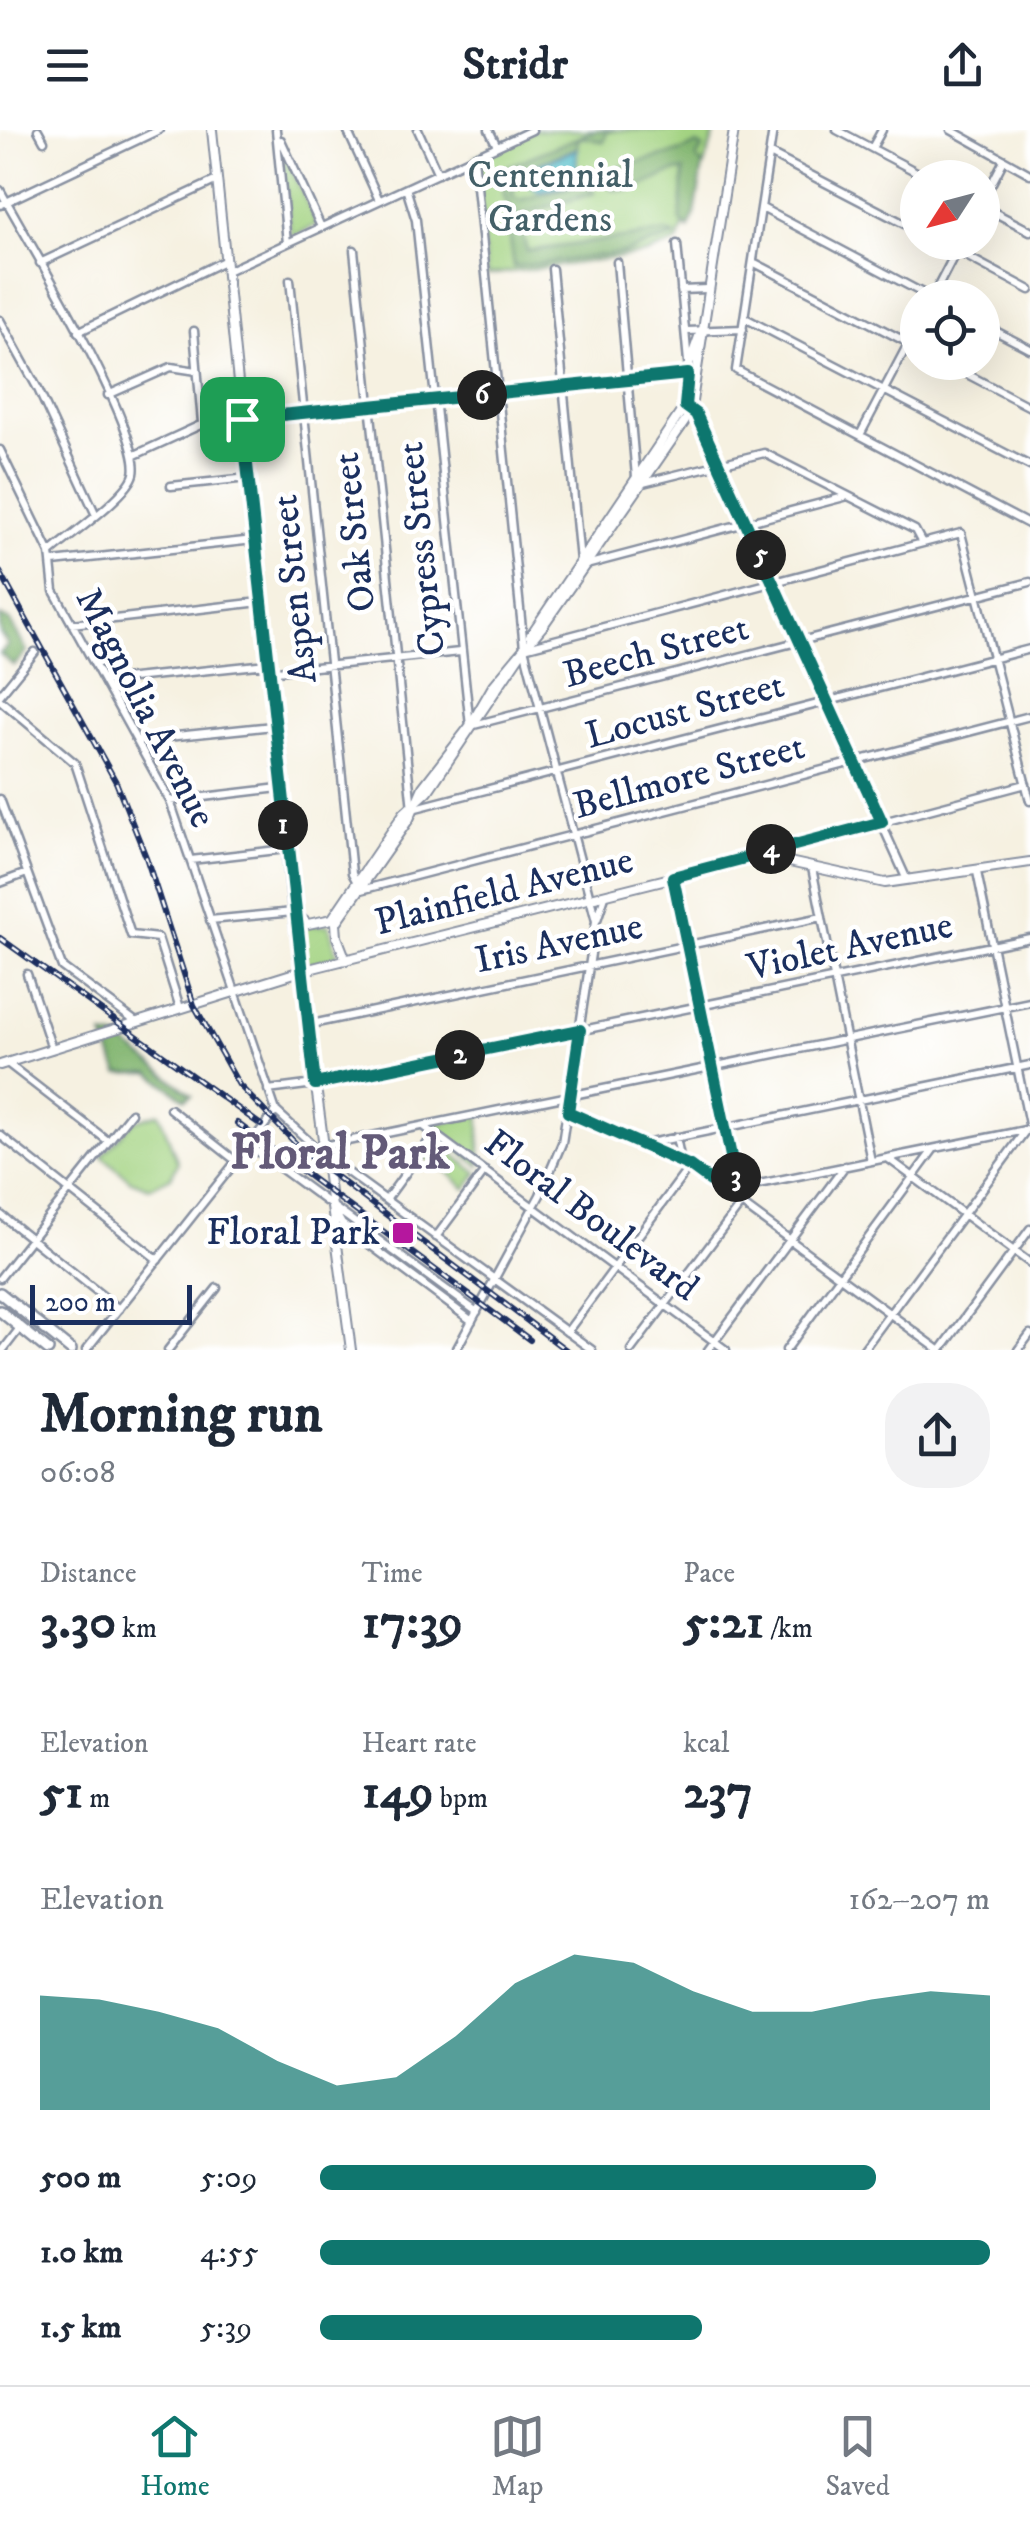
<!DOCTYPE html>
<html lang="en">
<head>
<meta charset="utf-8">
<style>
	:root { --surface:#fff; --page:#f2f2f3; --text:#1f2937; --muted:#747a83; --line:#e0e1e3; --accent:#0f766e }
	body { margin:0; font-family:"IM FELL DW Pica",serif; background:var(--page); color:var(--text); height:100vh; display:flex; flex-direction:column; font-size:38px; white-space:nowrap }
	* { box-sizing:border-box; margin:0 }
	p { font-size:32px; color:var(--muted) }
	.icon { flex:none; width:55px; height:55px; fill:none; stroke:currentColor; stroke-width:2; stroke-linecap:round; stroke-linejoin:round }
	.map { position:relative; height:1220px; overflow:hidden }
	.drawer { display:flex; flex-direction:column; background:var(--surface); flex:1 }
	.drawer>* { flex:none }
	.needle { width:65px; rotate:234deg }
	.controls { position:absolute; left:900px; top:30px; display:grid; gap:20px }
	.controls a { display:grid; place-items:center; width:100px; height:100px; border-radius:50%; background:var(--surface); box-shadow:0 10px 40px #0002; font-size:50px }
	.scale { position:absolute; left:30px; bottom:25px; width:162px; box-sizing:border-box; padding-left:10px; border:5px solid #1b2f5e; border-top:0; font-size:28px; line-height:35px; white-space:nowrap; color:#1b2f5e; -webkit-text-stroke:8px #fff; paint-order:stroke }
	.pin { position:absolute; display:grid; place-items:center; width:85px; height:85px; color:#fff; margin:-42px; border-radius:20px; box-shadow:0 5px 15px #0006 }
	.km { position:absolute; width:50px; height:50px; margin:-25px; border-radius:50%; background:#222; color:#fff; font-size:28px; line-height:50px; text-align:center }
	.round { display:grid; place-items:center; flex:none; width:105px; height:105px; border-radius:40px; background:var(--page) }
	.summary { display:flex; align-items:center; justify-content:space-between; height:170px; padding:0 40px }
	h1 { font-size:55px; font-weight:800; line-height:75px }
	.figures { display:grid; grid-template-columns:repeat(3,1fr); gap:15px; height:170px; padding:10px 40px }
	.figures div { display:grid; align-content:center }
	.figures b { font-size:50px; font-weight:800 }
	.figures small { font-size:28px; font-weight:400 }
	.figures p { font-size:28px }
	.chart { height:280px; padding:20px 40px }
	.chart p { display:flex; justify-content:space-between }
	.chart svg { width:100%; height:180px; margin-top:10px; fill:var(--accent); opacity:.7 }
	ul { padding:0 40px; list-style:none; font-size:32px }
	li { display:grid; grid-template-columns:160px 120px 1fr; align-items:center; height:75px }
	li i { height:25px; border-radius:12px; background:var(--accent) }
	header { display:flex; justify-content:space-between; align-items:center; height:130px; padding:0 40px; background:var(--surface); font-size:45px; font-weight:800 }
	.tabs { display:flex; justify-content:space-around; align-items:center; height:140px; border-top:2px solid var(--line); background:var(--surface); font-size:28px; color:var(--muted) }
	.tabs a { display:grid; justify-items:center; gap:5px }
	.tabs .on { color:var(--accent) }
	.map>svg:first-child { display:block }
	.green { fill:#a3d381; stroke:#5f8170; stroke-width:2.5 }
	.forest { fill:#82b56f; stroke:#4e7266; stroke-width:2.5 }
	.water { fill:#4cbac6; stroke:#347492; stroke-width:2.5 }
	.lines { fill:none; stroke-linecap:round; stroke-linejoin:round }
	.minor-casing { stroke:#8890a0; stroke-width:11 }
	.tertiary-casing { stroke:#8890a0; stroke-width:12 }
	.secondary-casing { stroke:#8890a0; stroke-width:12 }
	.primary-casing { stroke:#8890a0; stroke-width:14 }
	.minor { stroke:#fff; stroke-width:6 }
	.tertiary { stroke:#fff; stroke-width:8 }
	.secondary { stroke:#fff; stroke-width:8 }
	.primary { stroke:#fff; stroke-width:9 }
	.rail-casing { stroke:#1b2f5e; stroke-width:6 }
	.rail { stroke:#fff; stroke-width:2.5; stroke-dasharray:8; stroke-linecap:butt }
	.route-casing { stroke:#fff; stroke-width:20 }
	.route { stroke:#0f766e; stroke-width:12 }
	.poi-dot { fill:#b5179e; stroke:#fff; stroke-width:4 }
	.labels { text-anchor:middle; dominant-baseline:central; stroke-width:9; stroke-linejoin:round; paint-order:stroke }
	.park-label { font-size:38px; fill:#446068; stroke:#fff }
	.street-label { font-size:38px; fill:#1b2f5e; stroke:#fff }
	.poi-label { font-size:38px; fill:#1b2f5e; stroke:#fff; text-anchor:end }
	.district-label { font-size:48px; font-weight:bold; fill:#635a78; stroke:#fff }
</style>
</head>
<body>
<header><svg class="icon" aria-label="menu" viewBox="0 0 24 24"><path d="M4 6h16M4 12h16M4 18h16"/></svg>Stridr<svg class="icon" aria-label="share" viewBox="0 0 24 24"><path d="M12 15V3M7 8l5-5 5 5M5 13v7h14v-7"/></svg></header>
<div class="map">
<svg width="1030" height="1220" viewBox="0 0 1030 1220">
	<rect width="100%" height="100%" fill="#fff"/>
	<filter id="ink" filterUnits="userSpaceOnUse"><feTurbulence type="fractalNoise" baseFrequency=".01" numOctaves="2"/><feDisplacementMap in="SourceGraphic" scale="20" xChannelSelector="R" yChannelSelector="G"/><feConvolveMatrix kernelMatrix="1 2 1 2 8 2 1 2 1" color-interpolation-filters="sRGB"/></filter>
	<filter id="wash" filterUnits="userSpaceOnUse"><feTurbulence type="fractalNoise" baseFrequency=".0048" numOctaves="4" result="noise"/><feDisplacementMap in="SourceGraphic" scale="40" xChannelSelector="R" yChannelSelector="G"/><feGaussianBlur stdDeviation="2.25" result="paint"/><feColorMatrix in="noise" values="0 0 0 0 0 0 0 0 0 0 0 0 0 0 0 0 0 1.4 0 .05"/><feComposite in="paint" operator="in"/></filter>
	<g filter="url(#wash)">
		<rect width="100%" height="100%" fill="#f6f1e1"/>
		<path class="green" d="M534,0H716L678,112L646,124L487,145L474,27Z
			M281,16L317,95L291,107Z
			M301,795H329L338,827L308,834L303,830Z
			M159,983L178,1033L171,1047L149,1058L131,1051L102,1026L134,991Z
			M480,985V1036L426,996Z
			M437,1012L478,1043L466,1059L439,1034L425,1028Z"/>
		<path class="forest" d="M596,0H617L607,2L604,12L583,7L578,10L577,18L520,41L512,66L520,70L585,53L594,63L518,86L527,121L667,102L675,106L625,123L514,137L507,87L515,86L504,67V43L499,40Z
			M696,14L703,17L696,28L703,36L695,84L688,99L680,90L684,41C659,40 643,67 611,59L606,44C632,28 677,28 696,14Z
			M0,486L10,491L27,521L14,536L0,524L8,515L0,503Z
			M103,906L119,909L192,965L185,969L150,943L119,944Z"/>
		<path class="water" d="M577,19L576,52L540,62L519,49L521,42Z"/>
	</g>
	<g filter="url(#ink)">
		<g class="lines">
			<g class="minor-casing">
				<path id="minor" d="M38,0L44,11
					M276,0L287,113
					M347,0L379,70
					M418,0L438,44
					M489,0L497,16
					M773,0L736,240L1030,395
					M837,0L928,48
					M951,0L1030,44
					M281,10L321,97
					M872,18L882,0
					M770,24L918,101
					M406,58L416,90L470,596L1030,452
					M0,60C26,107 144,302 134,344C129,365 68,407 50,423
					M982,72L1004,30
					M0,75L159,0
					M982,76L1030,101
					M762,78L932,168
					M940,112L1030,160
					M677,114L688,232
					M354,120L412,679L1030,519
					M617,132L636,347L643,353L764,323L915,400L922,413
					M753,132L918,218
					M40,133L217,50
					M552,139L580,431L586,435L848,366
					M227,141L532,0
					M290,150L352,743L361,760L1030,586
					M681,160L707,159
					M932,168L961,112
					M745,188L1030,336
					M0,190L38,259L95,383
					M982,194L1030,219
					M194,201L202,293
					M687,201L743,199
					M78,202L226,130
					M944,232L1030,277
					M108,265L171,237L197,241
					M688,278L697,284L907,750
					M860,305L918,195
					M0,320L50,423L54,461L170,671L276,981L324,1025L592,1220
					M135,325L207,292L689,243
					M171,356L248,348
					M53,432L254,410
					M72,494L260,472
					M524,518L961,403L1030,671
					M267,542L460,522
					M104,551L267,534
					M0,565L35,522
					M0,570L75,633L131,805L158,808L180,878
					M138,610L273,596
					M0,669L62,837L136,892
					M170,671L279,658
					M752,727L1026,654
					M191,730L286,719
					M812,738L871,1031
					M0,753L27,743
					M210,790L293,782
					M597,790L605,766
					M27,844L52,919
					M307,895L822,787
					M7,933L108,1011
					M268,960L330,952L1030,808
					M170,979L236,1031
					M567,982L690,1036L939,1220
					M425,997L726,1220
					M0,1005L158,1130
					M676,1007L681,1031
					M645,1014L1030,935
					M249,1015L477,1182
					M323,1016L1030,872
					M889,1029L1030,1133
					M724,1061L1030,999L977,742
					M386,1070L434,1004
					M334,1080L342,1094L472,1191
					M0,1084L119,1179
					M436,1107L485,1041
					M0,1148L131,983
					M567,1202L690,1036
					M3,1220L20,1198
					M86,1220L276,981
					M168,1220L217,1158
					M456,1220L540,1065L562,1013L596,791L524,518L474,27
					M631,1220L741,1074L673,747
					M708,1220L845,1036
					M786,1220L933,1020
					M863,1220L1026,1000
					M941,1220L1030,1099
					M1018,1220L1030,1204"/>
			</g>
			<g class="tertiary-casing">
				<path id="tertiary" d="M530,506L685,276L688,237L701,201
					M293,782L308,794L332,789L404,683L428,661L521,523
					M346,830L337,807L336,793L409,689L423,657L470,596L493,556L542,497L690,284L734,0"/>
			</g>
			<g class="secondary-casing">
				<path id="secondary" d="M212,0L292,776L351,1220
					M0,935L301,841L750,728H771L885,753L1030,732"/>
			</g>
			<g class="primary-casing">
				<path id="primary" d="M0,1163L71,1220
					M0,1181L48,1220"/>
			</g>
			<use href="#minor" class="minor"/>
			<use href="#tertiary" class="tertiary"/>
			<use href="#secondary" class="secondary"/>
			<use href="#primary" class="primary"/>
			<g class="rail-casing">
				<path id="rail" d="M0,442L116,652L146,727L194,875L239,955L307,1025L566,1220
					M0,808L261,995
					M237,993L530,1210"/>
			</g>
			<use href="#rail" class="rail"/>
		</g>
	</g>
	<g class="lines" filter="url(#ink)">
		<g class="route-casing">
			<path id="route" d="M688,244L685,276L696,284L882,692L673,747L738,1060L724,1061L690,1036L568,982L580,900L315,954L242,289Z"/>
		</g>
		<use href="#route" class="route"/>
	</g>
	<rect class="poi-dot" x="391" y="1091" width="24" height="24" rx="5"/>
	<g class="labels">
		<g class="park-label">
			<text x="550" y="46">Centennial<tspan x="550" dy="44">Gardens</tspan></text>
		</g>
		<g class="street-label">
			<text transform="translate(355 402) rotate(-96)">Oak Street</text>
			<text transform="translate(422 419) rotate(-96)">Cypress Street</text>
			<text transform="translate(295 459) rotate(-96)">Aspen Street</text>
			<text transform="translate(656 522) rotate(-15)">Beech Street</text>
			<text transform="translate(145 578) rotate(63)">Magnolia Avenue</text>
			<text transform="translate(685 581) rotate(-15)">Locust Street</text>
			<text transform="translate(689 647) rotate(-15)">Bellmore Street</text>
			<text transform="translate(504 762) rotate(-14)">Plainfield Avenue</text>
			<text transform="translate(559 814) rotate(-12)">Iris Avenue</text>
			<text transform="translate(850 817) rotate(-12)">Violet Avenue</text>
			<text transform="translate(591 1086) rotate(37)">Floral Boulevard</text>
		</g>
		<g class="poi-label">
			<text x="380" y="1103">Floral Park</text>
		</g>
		<g class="district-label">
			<text x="340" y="1024">Floral Park</text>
		</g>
	</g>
</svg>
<div class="controls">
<a><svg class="needle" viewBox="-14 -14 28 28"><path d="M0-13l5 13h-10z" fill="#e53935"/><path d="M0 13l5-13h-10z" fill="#747a83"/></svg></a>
<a><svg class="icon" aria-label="locate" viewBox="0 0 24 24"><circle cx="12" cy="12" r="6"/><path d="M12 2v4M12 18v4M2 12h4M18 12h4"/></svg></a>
</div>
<div class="scale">200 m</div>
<div class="pin" style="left:242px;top:289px;background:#1e9e55"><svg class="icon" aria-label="arrive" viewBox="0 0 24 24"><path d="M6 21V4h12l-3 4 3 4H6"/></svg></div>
<b class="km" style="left:283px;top:695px">1</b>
<b class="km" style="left:460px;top:925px">2</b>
<b class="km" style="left:736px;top:1047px">3</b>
<b class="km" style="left:771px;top:719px">4</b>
<b class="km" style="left:761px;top:425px">5</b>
<b class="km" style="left:482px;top:265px">6</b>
</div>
<section class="drawer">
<div class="summary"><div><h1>Morning run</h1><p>06:08</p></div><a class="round"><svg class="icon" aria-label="share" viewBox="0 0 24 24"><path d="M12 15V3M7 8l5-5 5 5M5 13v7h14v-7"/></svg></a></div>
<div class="figures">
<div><p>Distance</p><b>3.30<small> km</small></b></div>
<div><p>Time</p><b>17:39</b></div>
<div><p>Pace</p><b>5:21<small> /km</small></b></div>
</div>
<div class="figures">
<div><p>Elevation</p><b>51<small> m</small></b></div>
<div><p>Heart rate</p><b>149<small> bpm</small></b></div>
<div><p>kcal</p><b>237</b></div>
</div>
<div class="chart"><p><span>Elevation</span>162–207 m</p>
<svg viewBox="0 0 160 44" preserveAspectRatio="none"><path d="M0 44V16L10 17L20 20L30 24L40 32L50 38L60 36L70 26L80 13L90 6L100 8L110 15L120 20L130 20L140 17L150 15L160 16V44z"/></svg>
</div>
<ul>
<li><b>500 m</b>5:09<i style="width:83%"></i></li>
<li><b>1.0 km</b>4:55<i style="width:100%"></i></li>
<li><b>1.5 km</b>5:39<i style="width:57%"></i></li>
</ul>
</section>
<nav class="tabs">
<a class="on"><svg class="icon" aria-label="home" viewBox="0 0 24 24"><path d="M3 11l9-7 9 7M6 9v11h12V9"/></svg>Home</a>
<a><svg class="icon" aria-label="map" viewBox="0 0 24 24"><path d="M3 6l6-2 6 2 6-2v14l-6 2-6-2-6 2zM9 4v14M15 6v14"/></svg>Map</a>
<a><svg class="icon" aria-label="saved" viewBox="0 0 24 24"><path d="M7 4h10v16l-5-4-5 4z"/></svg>Saved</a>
</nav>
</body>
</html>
